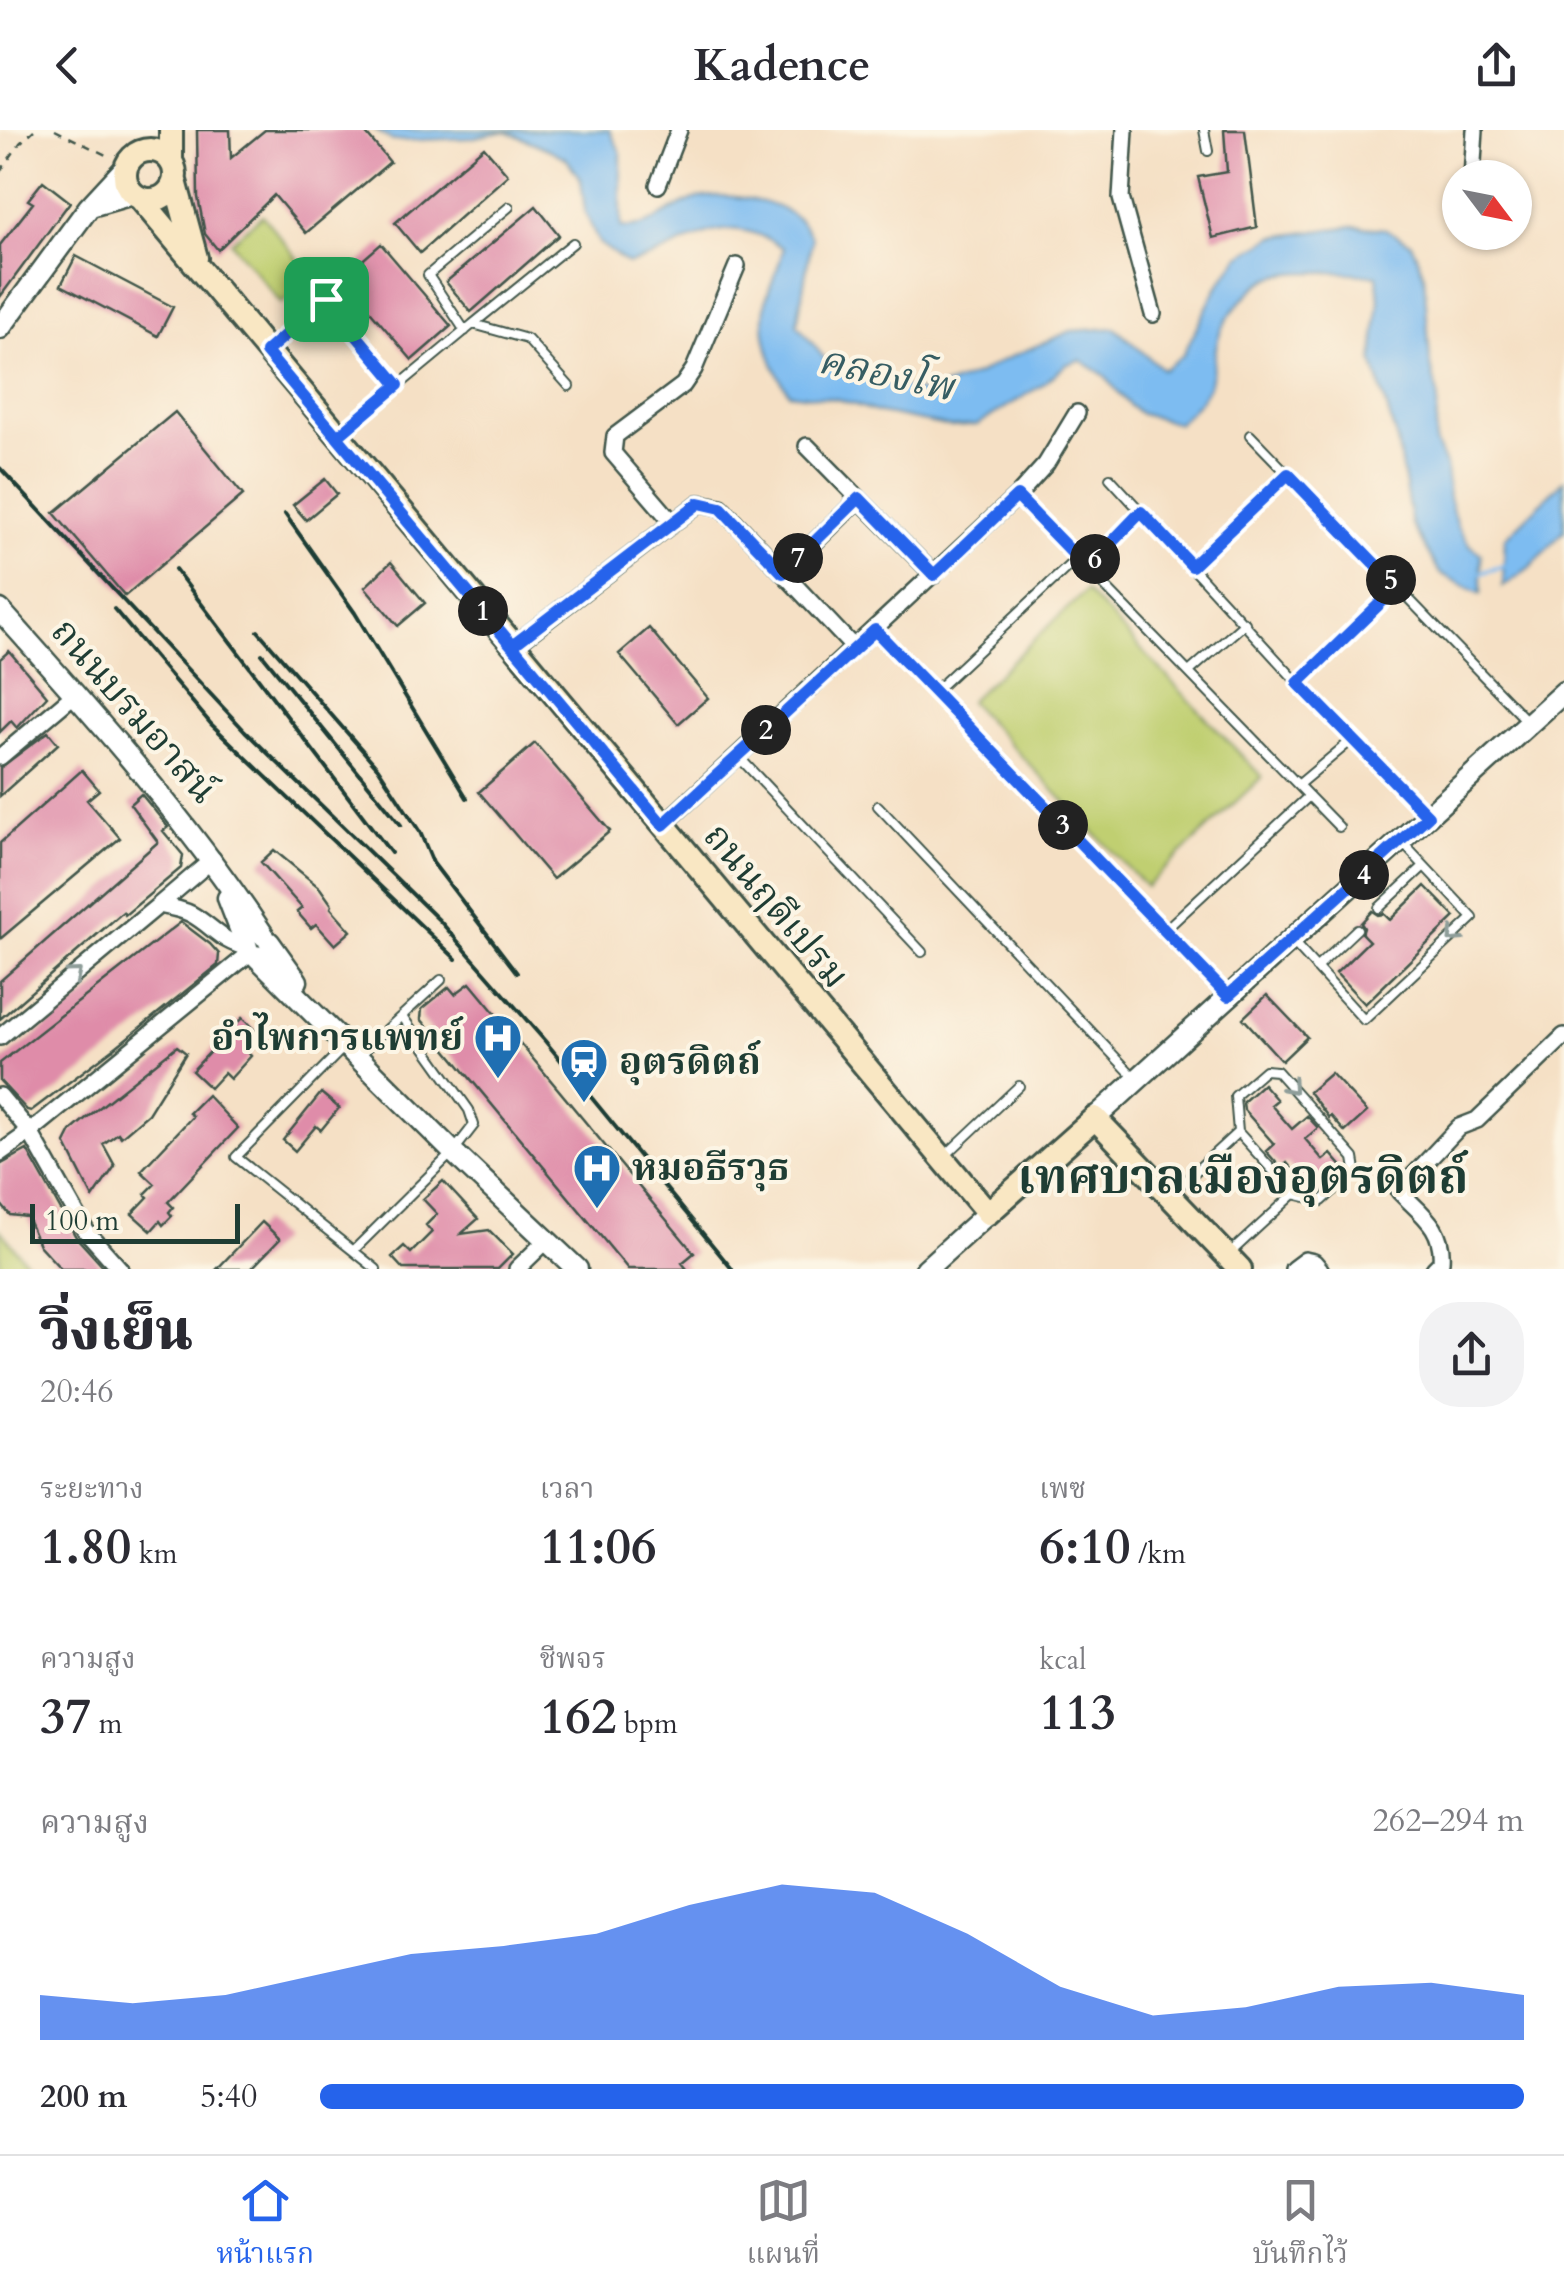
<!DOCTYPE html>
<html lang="th">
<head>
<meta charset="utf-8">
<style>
	:root { --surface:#fff; --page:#f2f2f3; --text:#2b2b33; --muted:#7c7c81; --line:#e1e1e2; --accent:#2563eb }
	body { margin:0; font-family:Cardo,"Noto Serif Thai",serif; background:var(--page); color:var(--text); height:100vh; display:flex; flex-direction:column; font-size:38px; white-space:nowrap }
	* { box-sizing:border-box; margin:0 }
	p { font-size:32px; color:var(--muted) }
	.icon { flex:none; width:55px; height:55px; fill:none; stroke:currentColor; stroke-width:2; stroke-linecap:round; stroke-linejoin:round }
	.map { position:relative; height:1139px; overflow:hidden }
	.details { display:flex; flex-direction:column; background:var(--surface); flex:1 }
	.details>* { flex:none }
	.needle { width:65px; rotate:122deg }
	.buttons { position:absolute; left:1442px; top:30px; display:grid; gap:20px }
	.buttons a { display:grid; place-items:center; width:90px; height:90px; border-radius:50%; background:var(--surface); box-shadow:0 2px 8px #0004; font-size:50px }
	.scale { position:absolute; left:30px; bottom:25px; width:210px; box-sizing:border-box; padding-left:10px; border:5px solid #1f3d34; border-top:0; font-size:28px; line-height:35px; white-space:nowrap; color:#1f3d34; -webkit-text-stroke:8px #fcf5e5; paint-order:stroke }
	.pin { position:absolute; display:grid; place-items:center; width:85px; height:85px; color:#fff; margin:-42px; border-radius:20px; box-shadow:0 5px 15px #0006 }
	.km { position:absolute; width:50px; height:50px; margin:-25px; border-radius:50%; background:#222; color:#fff; font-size:28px; line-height:50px; text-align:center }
	.round { display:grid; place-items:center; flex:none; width:105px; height:105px; border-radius:40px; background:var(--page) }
	.head { display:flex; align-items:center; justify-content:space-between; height:170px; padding:0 40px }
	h1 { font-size:55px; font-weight:800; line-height:75px }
	.figures { display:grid; grid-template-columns:repeat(3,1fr); gap:15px; height:170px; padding:10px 40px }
	.figures div { display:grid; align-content:center }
	.figures b { font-size:50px; font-weight:800 }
	.figures small { font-size:28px; font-weight:400 }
	.figures p { font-size:28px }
	.chart { height:280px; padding:20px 40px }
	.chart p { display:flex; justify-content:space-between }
	.chart svg { width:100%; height:180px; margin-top:10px; fill:var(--accent); opacity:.7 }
	ul { padding:0 40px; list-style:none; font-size:32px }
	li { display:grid; grid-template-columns:160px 120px 1fr; align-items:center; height:75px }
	li i { height:25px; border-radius:12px; background:var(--accent) }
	header { display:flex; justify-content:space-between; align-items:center; height:130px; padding:0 40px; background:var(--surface); font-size:45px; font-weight:800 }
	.tab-bar { display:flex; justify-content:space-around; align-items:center; height:140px; border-top:2px solid var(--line); background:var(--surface); font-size:28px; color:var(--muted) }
	.tab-bar a { display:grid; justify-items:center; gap:5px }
	.tab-bar .on { color:var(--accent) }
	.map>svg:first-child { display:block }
	.green { fill:#c0cf71; stroke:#708652; stroke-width:2.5 }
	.water { fill:#7dbcf1; stroke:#4e7c92; stroke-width:2.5 }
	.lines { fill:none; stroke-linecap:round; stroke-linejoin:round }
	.stream { stroke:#7dbcf1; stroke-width:4 }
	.building { fill:#df8ca9 }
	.service-casing { stroke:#3f554a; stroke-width:12 }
	.minor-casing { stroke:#3f554a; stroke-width:20 }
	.tertiary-casing { stroke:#3f554a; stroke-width:25 }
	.secondary-casing { stroke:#3f554a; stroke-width:28 }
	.path { stroke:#3f554a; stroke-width:2.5; stroke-dasharray:8 8; stroke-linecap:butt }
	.service { stroke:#fff; stroke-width:8 }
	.minor { stroke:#fff; stroke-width:15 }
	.tertiary { stroke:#fff; stroke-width:20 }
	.secondary { stroke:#f9e7c3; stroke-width:22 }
	.rail { stroke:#1f3d34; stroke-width:4 }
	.oneway { stroke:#8f9e9a }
	.route-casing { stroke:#fff; stroke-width:20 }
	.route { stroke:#2563eb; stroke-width:12 }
	.labels { text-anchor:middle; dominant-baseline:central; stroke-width:8; stroke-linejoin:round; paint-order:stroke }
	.street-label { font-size:38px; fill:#1f3d34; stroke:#fcf5e5 }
	.poi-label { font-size:38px; font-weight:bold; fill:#1f3d34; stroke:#fcf5e5; text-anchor:start }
	.water-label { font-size:40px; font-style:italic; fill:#365d63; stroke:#fcf5e5 }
	.district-label { font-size:48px; font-weight:bold; fill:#1f3d34; stroke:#fcf5e5 }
</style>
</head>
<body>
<header><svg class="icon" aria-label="back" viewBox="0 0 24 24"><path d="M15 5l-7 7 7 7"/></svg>Kadence<svg class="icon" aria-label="share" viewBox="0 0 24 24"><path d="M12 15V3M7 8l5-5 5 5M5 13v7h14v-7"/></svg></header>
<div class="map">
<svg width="1564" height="1139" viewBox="0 0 1564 1139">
	<rect width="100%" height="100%" fill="#fcf5e5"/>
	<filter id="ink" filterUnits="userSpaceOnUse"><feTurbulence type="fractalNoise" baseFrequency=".01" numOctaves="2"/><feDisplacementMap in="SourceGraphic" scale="20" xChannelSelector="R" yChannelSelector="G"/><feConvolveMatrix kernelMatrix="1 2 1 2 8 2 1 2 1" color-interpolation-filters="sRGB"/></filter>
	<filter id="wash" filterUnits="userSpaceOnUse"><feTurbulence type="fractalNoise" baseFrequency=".0048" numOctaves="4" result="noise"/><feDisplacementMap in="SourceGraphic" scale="40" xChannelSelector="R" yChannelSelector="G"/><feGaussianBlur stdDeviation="2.25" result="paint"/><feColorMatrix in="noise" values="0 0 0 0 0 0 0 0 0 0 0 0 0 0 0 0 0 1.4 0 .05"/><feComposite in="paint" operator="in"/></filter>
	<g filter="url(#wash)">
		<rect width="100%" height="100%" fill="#f5e0c5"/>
		<path class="green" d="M262,85L314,149L281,173L231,112Z
			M1086,461L1262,647L1146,757L969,571Z
			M0,1100L32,1139H0Z"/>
		<path class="water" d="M375,0H609L621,23V97C649,101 666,80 692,70C720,60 775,70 798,89C803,93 808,102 812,108L797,194L832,238L926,263L979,244L1001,231L1071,201L1115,198L1163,240L1183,225L1216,159L1239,127L1273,107L1353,96L1385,99L1411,113L1424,144L1430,232L1438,266L1435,312L1446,337L1449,368L1457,396L1469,414L1481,424V464L1440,443L1412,395L1397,311L1373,231L1379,169L1377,146C1355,142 1288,139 1270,148C1252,156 1231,181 1222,198C1213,215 1215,243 1208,258C1201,272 1189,282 1178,293L1141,284L1129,275L1104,245L1080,230L1067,234L1042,255L977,295L952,297L880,283L837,269L789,263C771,236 759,205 766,171C770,153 780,138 783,118C718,74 689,121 628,134L599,113L585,82L581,50L567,29L548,19L506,1L469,8L393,11Z
			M1564,350V401L1531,436L1503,457L1505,408Z"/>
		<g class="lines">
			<path class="stream" d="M1480,443L1504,436"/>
		</g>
		<g id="blocks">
			<path class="building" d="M197,0H230L231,28L265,0H363L390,32L306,103L274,65L218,120L205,104L198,67Z
				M1224,0H1245L1257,97L1213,108L1198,47L1227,42Z
				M484,17L508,45L420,123L395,93Z
				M43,51L70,72L0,167V115L33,73L28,70Z
				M536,76L559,105L471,182L446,152Z
				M381,114L451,196L412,230L342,148Z
				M76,126L173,177L158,206L61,155Z
				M175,282L243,365L125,466L54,383Z
				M325,349L337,364L306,390L293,375Z
				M391,432L425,473L398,496L365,457Z
				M649,498L708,568L678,594L619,524Z
				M9,521L47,566L17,598L11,591L0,602V529Z
				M48,602L58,614L0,666V638Z
				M535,613L610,701L553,749L479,662Z
				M82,640L99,660L87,670L120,708L0,809V713Z
				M141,664L168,697L163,701L183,725L181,738L125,785L123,782L0,889V851L158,712L130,674Z
				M274,720L320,758L332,775L331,778L351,801L335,815L316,794L311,798L297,782L302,778L261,732Z
				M1425,756L1455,787L1365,874L1336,843L1369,811L1362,804L1364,798L1361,793L1372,781L1378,785L1384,784L1390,790Z
				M181,792L210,814L219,824L218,835L117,916L31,981L27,980L0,951V933Z
				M470,853L694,1123L682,1133L687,1139H628L421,889L422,879L449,857L455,864Z
				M1267,865L1307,907L1282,931L1243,888Z
				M242,888L262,907L248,922L251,926L230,949L224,943L210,958L192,941Z
				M177,916L186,923L148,984L121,1007L118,1003L103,1014L115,1036L93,1068L65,1013L71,1001L85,989Z
				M1331,943L1367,982L1345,1002L1331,986L1329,988L1309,962Z
				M1263,954L1277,970L1271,975L1292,999L1307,986L1318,998L1305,1009L1323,1030L1331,1024L1345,1040L1320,1063L1311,1061L1287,1033L1281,1038L1266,1021L1274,1014L1244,980L1243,972Z
				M321,963L339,978L321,1000L316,996L295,1021L283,1010Z
				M207,965L238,998L168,1072L173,1077L169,1082L172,1086L163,1095L160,1091L151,1101L132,1084L148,1067L145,1064L155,1054L141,1041L193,986L189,983Z
				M27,1020L76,1107L105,1139H61L39,1115L27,1087L10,1085L0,1073V1035Z
				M443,1051L478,1089L461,1104L489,1100L513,1124L498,1139H403L392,1127L404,1116L411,1123L432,1102L426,1095L437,1084L423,1069Z
				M262,1092L280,1109L251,1139H217Z"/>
		</g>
	</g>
	<g filter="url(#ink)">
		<use href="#blocks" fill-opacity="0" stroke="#3f554a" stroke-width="2.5"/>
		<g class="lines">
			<g class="service-casing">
				<path id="service" d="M1204,0L1208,21
					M473,194L573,113
					M465,201L428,145L509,77
					M271,217L327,169L398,255
					M340,304L473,194L527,209L569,256
					M1250,305L1529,593
					M1110,348L1298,553L1424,683
					M1018,367L1339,697
					M1191,436L1288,345
					M1087,438L1141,382
					M875,500L1226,863
					M1189,542L1245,493
					M1298,553L1397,457
					M934,562L1077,428
					M738,626L922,822
					M1298,655L1353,609
					M878,676L1136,949
					M1379,778L1424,736
					M1165,800L1309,666
					M1293,812L1364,890L1473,788L1401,711
					M1316,838L1357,799
					M345,916L236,1027L376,1139
					M360,924L441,850
					M1238,1002L1294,1064
					M946,1025L1019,956
					M1173,1062L1238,1002L1235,966L1265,940L1277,941L1354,1028L1356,1040L1322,1071L1294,1064L1230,1123
					M355,1119L453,1022L474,995L469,980L402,886"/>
			</g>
			<g class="minor-casing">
				<path id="minor" d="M1125,0L1121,68L1153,184
					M1472,48L1475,0
					M658,55L679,0
					M1468,104V102
					M807,316L934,445
					M673,393L613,323L615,306L683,255L694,239L737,136
					M783,443L859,369
					M513,516L699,373L721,377L854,518
					M0,627L75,564
					M663,695L1017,366L1046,334L1077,283
					M159,775L213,729
					M0,907L159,775C170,777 182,779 191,784C213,796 222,813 247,817
					M0,966L30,1002L0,1023
					M120,1139L86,1101L30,1002L250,823
					M517,1139L547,1110
					M1293,1139L1305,1130L1314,1132L1320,1139
					M1434,1139L1441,1132C1444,1097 1421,1084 1399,1061L1459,997L1477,990L1564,906"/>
			</g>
			<g class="tertiary-casing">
				<path id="tertiary" d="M91,76L133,64
					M0,198L89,77L127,36
					M0,480C95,586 185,687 264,806
					M228,768L247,817
					M269,812L297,851
					M256,826L453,1022L577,1139
					M1095,988L1564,562
					M926,1139L988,1083"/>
			</g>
			<g class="secondary-casing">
				<path id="secondary" d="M171,0V31
					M125 45a25 25 0 1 1 50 0a25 25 0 1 1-50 0Z
					M175,51L196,128
					M140,68L988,1083L1095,988L1240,1139"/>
			</g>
			<path class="path" d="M55,0L112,28
				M0,42L20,13L34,0"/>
			<use href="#service" class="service"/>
			<use href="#minor" class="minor"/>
			<use href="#tertiary" class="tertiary"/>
			<use href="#secondary" class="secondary"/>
			<path class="rail" d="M0,338L245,601L440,791L545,911L732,1139
				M285,384L355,483L467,668
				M175,439L391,723
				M114,479L211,594L456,829
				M258,501L378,638L420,702L433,733L517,843
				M262,524L401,695"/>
		</g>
		<defs><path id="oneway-chevron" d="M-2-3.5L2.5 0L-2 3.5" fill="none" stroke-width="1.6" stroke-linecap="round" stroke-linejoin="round" transform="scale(2.5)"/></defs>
		<g class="oneway">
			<use href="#oneway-chevron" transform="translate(1454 806) rotate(137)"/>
			<use href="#oneway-chevron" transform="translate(75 844) rotate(-40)"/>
			<use href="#oneway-chevron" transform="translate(1291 957) rotate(49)"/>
		</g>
	</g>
	<g class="lines" filter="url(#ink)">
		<g class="route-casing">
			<path id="route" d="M326,169L266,222C398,380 531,537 663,695L875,500L1228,866L1428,686L1298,553L1397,457L1288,344L1192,436L1141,382L1087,438L1017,366L934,445L859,368L783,443L721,378L699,373L512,516L337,307L398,255L326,169"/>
		</g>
		<use href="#route" class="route"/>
	</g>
	<defs>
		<g id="hospital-pin" transform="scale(2.5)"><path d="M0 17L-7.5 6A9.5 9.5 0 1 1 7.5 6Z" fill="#1f6fb2" stroke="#fcf5e5"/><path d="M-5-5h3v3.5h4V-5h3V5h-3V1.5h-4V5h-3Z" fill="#fff"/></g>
		<g id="station-pin" transform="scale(2.5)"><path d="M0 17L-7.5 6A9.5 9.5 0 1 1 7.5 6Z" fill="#1f6fb2" stroke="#fcf5e5"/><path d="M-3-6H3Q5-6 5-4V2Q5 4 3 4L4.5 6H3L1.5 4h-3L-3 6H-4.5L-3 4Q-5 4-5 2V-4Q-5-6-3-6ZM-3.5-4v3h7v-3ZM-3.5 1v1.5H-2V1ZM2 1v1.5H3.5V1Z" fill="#fff"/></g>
	</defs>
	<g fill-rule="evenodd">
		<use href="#hospital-pin" x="498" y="908"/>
		<use href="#station-pin" x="584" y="932"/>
		<use href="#hospital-pin" x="597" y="1038"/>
	</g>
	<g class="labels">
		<g class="street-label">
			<text transform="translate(134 581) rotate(49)">ถนนบรมอาสน์</text>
			<text transform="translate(776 776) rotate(50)">ถนนฤดีเปรม</text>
		</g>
		<g class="poi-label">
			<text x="463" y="908" text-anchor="end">อำไพการแพทย์</text>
			<text x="619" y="932">อุตรดิตถ์</text>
			<text x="632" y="1038">หมอธีรวุธ</text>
		</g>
		<g class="water-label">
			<text transform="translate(886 244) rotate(12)">คลองโพ</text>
		</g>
		<g class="district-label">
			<text x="1243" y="1047">เทศบาลเมืองอุตรดิตถ์</text>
		</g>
	</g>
</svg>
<div class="buttons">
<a><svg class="needle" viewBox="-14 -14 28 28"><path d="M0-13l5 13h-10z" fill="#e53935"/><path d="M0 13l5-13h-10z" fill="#7c7c81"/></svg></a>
</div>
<div class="scale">100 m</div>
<div class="pin" style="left:326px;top:169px;background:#1e9e55"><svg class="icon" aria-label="arrive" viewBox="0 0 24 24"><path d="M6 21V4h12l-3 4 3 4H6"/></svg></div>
<b class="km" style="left:483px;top:481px">1</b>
<b class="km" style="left:766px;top:600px">2</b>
<b class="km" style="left:1063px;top:695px">3</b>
<b class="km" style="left:1364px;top:745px">4</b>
<b class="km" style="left:1391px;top:450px">5</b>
<b class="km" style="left:1095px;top:429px">6</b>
<b class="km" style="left:798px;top:428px">7</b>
</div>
<section class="details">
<div class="head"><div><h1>วิ่งเย็น</h1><p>20:46</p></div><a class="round"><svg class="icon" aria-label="share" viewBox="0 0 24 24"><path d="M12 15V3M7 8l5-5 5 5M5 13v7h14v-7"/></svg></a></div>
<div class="figures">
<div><p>ระยะทาง</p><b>1.80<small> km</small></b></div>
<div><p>เวลา</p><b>11:06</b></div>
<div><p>เพซ</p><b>6:10<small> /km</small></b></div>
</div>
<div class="figures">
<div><p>ความสูง</p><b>37<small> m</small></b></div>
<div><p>ชีพจร</p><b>162<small> bpm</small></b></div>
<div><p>kcal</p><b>113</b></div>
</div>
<div class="chart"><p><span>ความสูง</span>262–294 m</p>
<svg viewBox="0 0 160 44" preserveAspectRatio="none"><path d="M0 44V33L10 35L20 33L30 28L40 23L50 21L60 18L70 11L80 6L90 8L100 18L110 31L120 38L130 36L140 31L150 30L160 33V44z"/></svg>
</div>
<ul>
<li><b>200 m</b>5:40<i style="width:100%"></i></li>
</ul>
</section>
<nav class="tab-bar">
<a class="on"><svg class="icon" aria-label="home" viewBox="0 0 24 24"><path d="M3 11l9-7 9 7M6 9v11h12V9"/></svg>หน้าแรก</a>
<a><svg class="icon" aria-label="map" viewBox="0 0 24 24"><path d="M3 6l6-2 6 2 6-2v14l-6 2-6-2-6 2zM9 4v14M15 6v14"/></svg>แผนที่</a>
<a><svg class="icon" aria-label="saved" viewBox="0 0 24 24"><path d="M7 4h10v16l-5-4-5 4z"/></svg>บันทึกไว้</a>
</nav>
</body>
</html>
